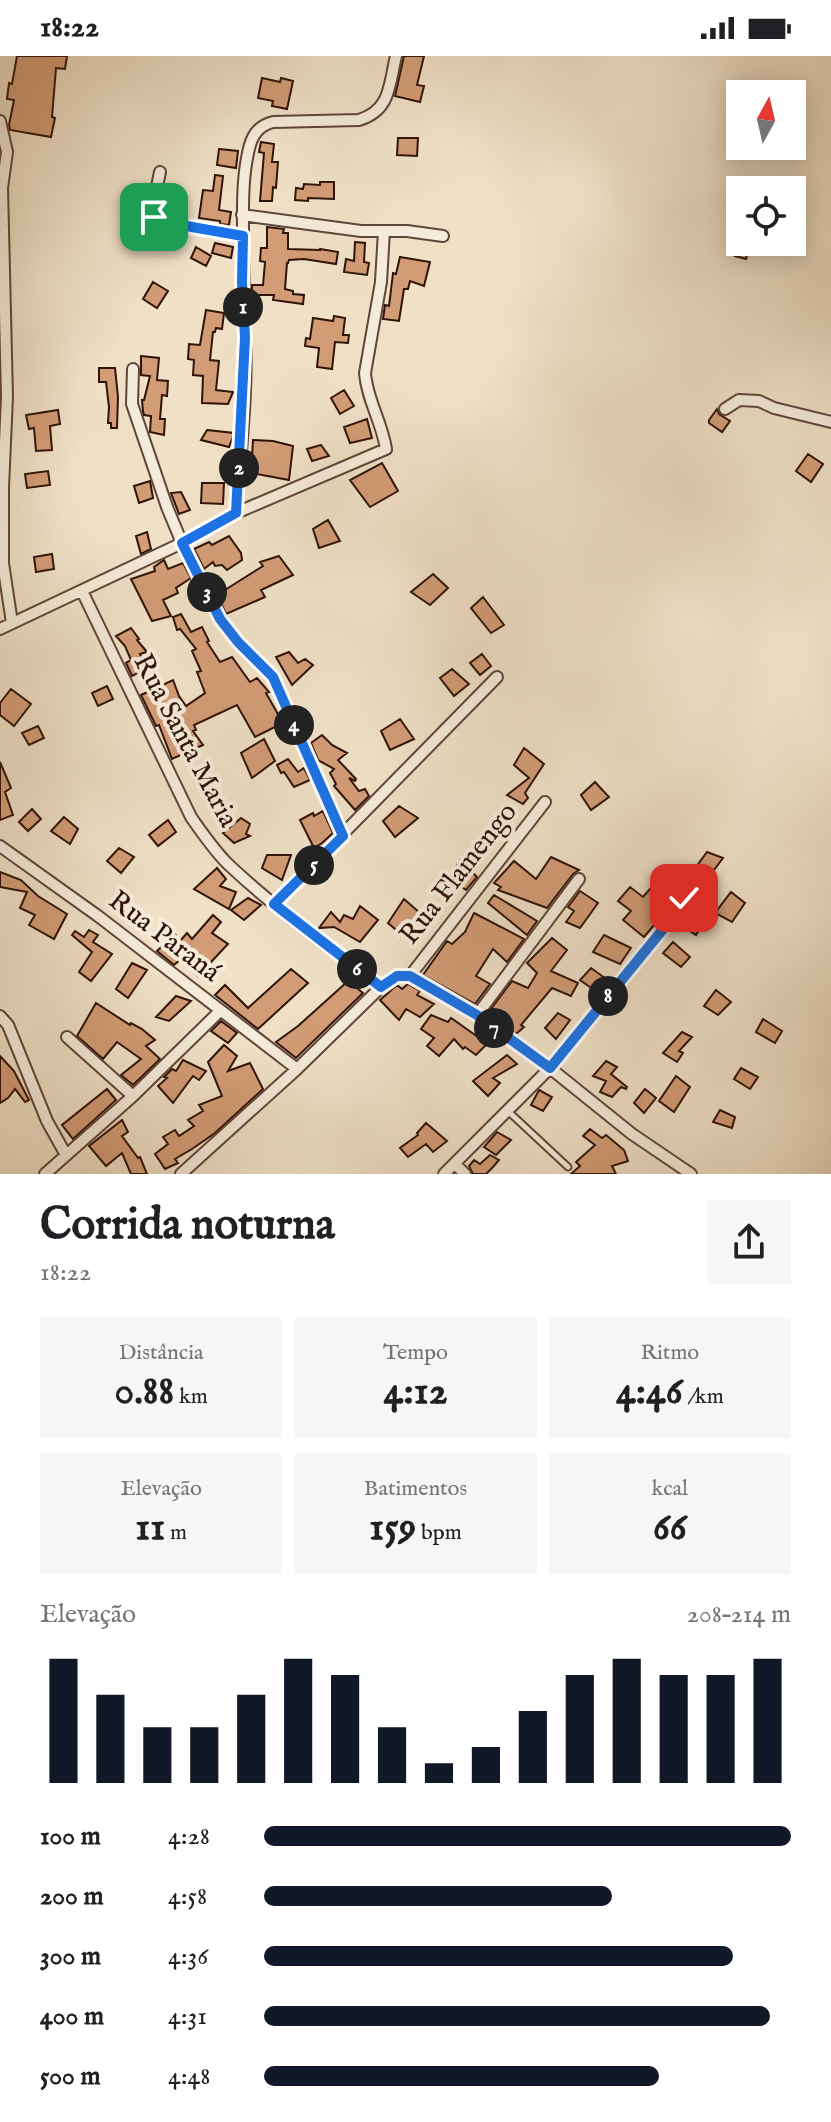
<!DOCTYPE html>
<html lang="pt">
<head>
<meta charset="utf-8">
<style>
	:root { --surface:#fff; --page:#f6f6f6; --text:#202124; --muted:#757577; --accent:#111827 }
	body { margin:0; font-family:"IM FELL English",serif; background:var(--page); color:var(--text); height:100vh; display:flex; flex-direction:column; font-size:30px; white-space:nowrap }
	* { box-sizing:border-box; margin:0 }
	p { font-size:26px; color:var(--muted) }
	.icon { flex:none; width:44px; height:44px; fill:none; stroke:currentColor; stroke-width:2; stroke-linecap:round; stroke-linejoin:round }
	.map { position:relative; height:1118px; overflow:hidden }
	.details { display:flex; flex-direction:column; background:var(--surface); flex:1 }
	.details>* { flex:none }
	.needle { width:52px; rotate:8deg }
	.buttons { position:absolute; left:726px; top:24px; display:grid; gap:16px }
	.buttons a { display:grid; place-items:center; width:80px; height:80px; border-radius:0px; background:var(--surface); box-shadow:0 4px 20px #0003; font-size:40px }
	.pin { position:absolute; display:grid; place-items:center; width:68px; height:68px; color:#fff; margin:-34px; border-radius:16px; box-shadow:0 4px 12px #0006 }
	.km { position:absolute; width:40px; height:40px; margin:-20px; border-radius:50%; background:#222; color:#fff; font-size:22px; line-height:40px; text-align:center }
	.round { display:grid; place-items:center; flex:none; width:84px; height:84px; border-radius:0px; background:var(--page) }
	.summary { display:flex; align-items:center; justify-content:space-between; height:136px; padding:0 40px }
	h1 { font-size:44px; font-weight:700; line-height:60px }
	.figures { display:grid; grid-template-columns:repeat(3,1fr); gap:12px; height:136px; padding:8px 40px }
	.figures div { display:grid; align-content:center; border-radius:0px; background:var(--page); text-align:center }
	.figures b { font-size:40px; font-weight:700 }
	.figures small { font-size:22px; font-weight:400 }
	.figures p { font-size:22px }
	.chart { height:224px; padding:16px 40px }
	.chart p { display:flex; justify-content:space-between }
	.chart svg { width:100%; height:144px; margin-top:8px; stroke:var(--accent); stroke-width:6 }
	ul { padding:0 40px; list-style:none; font-size:26px }
	li { display:grid; grid-template-columns:128px 96px 1fr; align-items:center; height:60px }
	li i { height:20px; border-radius:10px; background:var(--accent) }
	.status { display:flex; justify-content:space-between; align-items:center; height:56px; padding:0 40px; background:var(--surface); direction:ltr }
	.status svg { height:22px; fill:currentColor }
	.map>svg:first-child { display:block }
	.building { fill:#d29c76; stroke:#301308; stroke-width:2 }
	.lines { fill:none; stroke-linecap:round; stroke-linejoin:round }
	.service-casing { stroke:#604638; stroke-width:9 }
	.minor-casing { stroke:#604638; stroke-width:14 }
	.service { stroke:#f5ebda; stroke-width:5 }
	.minor { stroke:#f5ebda; stroke-width:10 }
	.route-casing { stroke:#fff; stroke-width:16 }
	.route { stroke:#1a73e8; stroke-width:10 }
	.labels { text-anchor:middle; dominant-baseline:central; stroke-width:8; stroke-linejoin:round; paint-order:stroke }
	.street-label { font-size:28px; fill:#301308; stroke:#f5ebda }
</style>
</head>
<body>
<div class="status"><b>18:22</b><svg viewBox="0 0 49 12"><path d="M0 12V9h3v3zM5 12V6h3v6zM10 12V3h3v9zM15 12V0h3v12zM26 1h20v11H26zM47 4h2v5h-2z"/></svg></div>
<div class="map">
<svg width="831" height="1118" viewBox="0 0 831 1118">
	<rect width="100%" height="100%" fill="#efe0c6"/>
	<filter id="stains"><feTurbulence type="fractalNoise" baseFrequency=".0025" numOctaves="4"/><feColorMatrix values="0 0 0 0 .2 0 0 0 0 .09 0 0 0 0 .02 0 0 0 .5 -.17"/></filter>
	<radialGradient id="worn" r=".72"><stop offset=".6" stop-color="#630" stop-opacity="0"/><stop offset="1" stop-color="#630" stop-opacity=".3"/></radialGradient>
	<path class="building" d="M17,0H67L65,13L56,12L52,61L55,62L51,81L10,74L9,69L14,44L7,43L9,27L12,28Z
		M404,0H424L417,29L424,30L420,46L395,40Z
		M262,22L280,26L281,22L293,25L287,53L272,50L273,45L258,42Z
		M398,82H418L417,100L397,99Z
		M261,86L274,88L272,106H278L276,132L273,131L272,145H260L264,97L259,96Z
		M219,93L238,95L236,112L217,109Z
		M215,119L223,120L219,154L231,156L229,169L220,168V165L199,162L203,134L213,135Z
		M320,126H334V143L308,142V145L295,144L296,132L303,133L304,128L320,129Z
		M738,166H740V186H751L746,203L735,200L737,196L729,194Z
		M267,171L284,173L283,177H288V193L320,194V193L338,196L336,208L304,203L289,204L288,207H287L285,233L293,235V238L304,239L303,248L273,244L274,239H252V229H263L265,206L260,205L261,192H267Z
		M355,186L365,187L364,206L369,207L367,219L344,216L346,203L354,205Z
		M215,187L233,191L231,202L212,197Z
		M196,191L211,200L206,210L191,202Z
		M400,201L430,206L424,230L410,225L408,233H404L399,265L383,263L385,249L389,250L393,217L396,218Z
		M153,226L168,235L157,252L143,243Z
		M206,254L224,257L222,273L216,272L215,276H213L210,304L219,305L216,334L233,336L228,348L202,347L203,320L193,319L194,304L188,303L189,288L200,289Z
		M334,260L345,262L343,279H349L348,287L335,286L332,313L317,311L319,292L305,290L306,282L310,283L313,262L333,265Z
		M141,300L159,302L157,324L168,325L167,340L162,339L160,363H165L164,379L150,376L151,360L144,359L143,355L142,344H144L150,320L141,319Z
		M99,312H115L118,341L117,372H111V367H108L109,351L106,326H99Z
		M344,334L354,350L340,358L331,342Z
		M717,353L719,358L730,365L722,376L709,367V364Z
		M58,354L60,368L50,370L52,394L36,395L34,372L29,373L26,359Z
		M367,363L372,382L350,387L344,371Z
		M207,374L234,377V378L229,391L201,384Z
		M253,384L273,385L293,390L289,424L251,417Z
		M321,389L329,400L312,405L307,393Z
		M808,398L823,408L811,426L796,415Z
		M382,407L398,435L370,451L350,424Z
		M48,415L50,429L27,432L25,418Z
		M150,425L153,442L139,447L134,430Z
		M202,427H224L223,448L201,447Z
		M181,436L190,454L179,458L171,437Z
		M328,464L340,485L319,492L313,473Z
		M147,476L151,493L141,498L136,480Z
		M229,480L241,497L242,504L227,514L222,509L215,510L213,506L204,513L194,493L209,486L212,489Z
		M52,498L54,513L36,516L34,501Z
		M279,500L293,519L261,534L265,541L226,558L217,539L263,510L260,506Z
		M164,504L168,513L183,507L191,522L176,532L178,537L163,544L171,560L152,565L131,523L155,515L154,511Z
		M433,518L448,532L430,549L411,536Z
		M483,541L504,569L491,577L471,552Z
		M181,558L191,576L202,571L209,585L207,586L220,606L232,601L250,626L257,622L269,636L266,637L283,667L255,681L237,649L194,669L196,674L193,675L203,689L172,703L159,669L156,670L141,639L173,624L179,640L186,650L205,637L197,616L201,615L192,595L196,593L180,573L177,574L173,561Z
		M131,572L139,583L137,584L147,596L140,598L146,612L132,620L126,607L131,604L125,590L116,580Z
		M289,596L298,607L305,603L313,609L292,629L276,601Z
		M482,598L491,610L480,619L470,607Z
		M452,613L469,628L454,640L440,622Z
		M107,630L113,643L98,650L92,637Z
		M11,633L31,648L14,670L0,659V647Z
		M400,663L414,683L390,694L381,675Z
		M38,670L44,682L29,689L22,677Z
		M322,679L332,689L347,697L338,704L356,723L355,725L349,722L359,735L365,733L369,740L355,754L334,730L336,728L330,717L334,713L318,704L311,687Z
		M264,683L275,705L252,722L241,697Z
		M524,692L544,708L525,737L528,742L523,748L507,739L529,722L514,709Z
		M288,703L298,716L304,712L310,724L294,731L284,716L281,717L277,709Z
		M0,706L11,732L5,736L13,759L0,764Z
		M595,726L609,741L591,754L581,739Z
		M399,750L418,762L395,781L383,765Z
		M32,753L41,763L28,775L19,766Z
		M323,755L333,777L322,787L314,792L300,764L313,757L314,760Z
		M64,761L78,773L70,788L51,775Z
		M241,762L250,768L246,778L250,780L234,787L223,777Z
		M168,764L176,776L158,790L149,779Z
		M119,792L134,801L121,817L107,805Z
		M707,796L723,802L708,822L693,815Z
		M267,799H291L282,824L262,812Z
		M551,801L579,814L573,818L547,852L498,834L501,831L494,827L514,805L536,823Z
		M460,804L477,821L466,834L449,822Z
		M217,812L226,823L220,830L236,836L229,853L194,833Z
		M0,816L21,824L38,840L67,858L54,883L29,869L35,859L20,852L27,836L0,831Z
		M656,826L670,836L653,856L660,862L644,881L623,864L631,855L618,845L630,831L643,841Z
		M580,835L598,847L580,872L566,866L574,855L568,851Z
		M731,836L745,847L732,866L715,857Z
		M494,839L537,865L527,879L488,847Z
		M248,842L261,849L244,864L231,854Z
		M404,843L428,864L408,884L388,867Z
		M360,850L378,864L360,886L334,871L319,872L331,856L340,866L344,859L353,863Z
		M689,855L705,864L696,879L681,869Z
		M474,857L524,883L507,906L493,893L476,920L490,928L475,948L423,919L447,885L452,888L465,876Z
		M213,859L221,866L212,877L228,888L198,920L181,903L174,909L157,895L175,878L180,885L187,877L192,883Z
		M89,874L98,879L93,886L112,898L91,925L79,916L92,896L72,879L75,875L84,881Z
		M604,879L631,892L620,908L593,896Z
		M552,882L567,894L551,915L578,927L571,940L552,932L521,969L524,971L516,978L488,957L512,925L528,932L537,917L527,907Z
		M673,886L690,901L681,911L663,897Z
		M132,907L147,914L128,942L116,933Z
		M591,912L609,925L600,938L580,924Z
		M291,913L308,927L258,973L215,939L225,929L248,952Z
		M348,925L363,937L296,1002L276,986L298,970Z
		M408,928L420,935L417,939L434,948L420,961L406,953L399,964L380,944L397,929L402,933Z
		M716,934L731,946L718,959L704,950Z
		M176,940L191,945L169,965L156,961Z
		M96,947L130,969L131,967L142,973L155,984L146,990L160,1003L133,1029L121,1019L141,1003L117,986L103,1003L77,980Z
		M558,957L570,964L556,983L545,972Z
		M431,959L448,966L451,962L478,981L480,979L490,985L476,999L465,991L463,993L454,983L439,1000L427,990L434,982L421,973Z
		M763,963L782,975L775,987L756,976Z
		M221,965L237,977L228,987L211,975Z
		M682,976L692,981L679,995L683,997L677,1006L663,997Z
		M224,989L237,1000L228,1015L250,1007L263,1033L215,1077L192,1093L175,1103L178,1107L165,1113L155,1098L168,1088L163,1081L175,1074L179,1080L194,1070L188,1064L203,1055L199,1049L222,1040L208,1006Z
		M507,999L517,1008L493,1022L500,1027L488,1040L473,1025Z
		M0,1000L14,1015L29,1044L25,1046L15,1033L8,1042L0,1047Z
		M183,1004L206,1015L199,1024L193,1020L173,1047L158,1030L167,1022L164,1021L172,1013L176,1015Z
		M606,1005L617,1011L611,1018L627,1031L626,1033L621,1031L612,1041L600,1036L606,1025L593,1020Z
		M741,1012L758,1021L750,1033L734,1023Z
		M676,1020L690,1031L674,1056L659,1045Z
		M107,1033L116,1044L73,1083L62,1069Z
		M645,1033L656,1042L644,1057L634,1047Z
		M539,1034L552,1041L543,1055L531,1049Z
		M720,1054L735,1061L732,1072L713,1066Z
		M122,1064L128,1076L122,1080L138,1102L140,1101L147,1118H131L122,1097L106,1110L89,1090Z
		M426,1067L447,1085L433,1096L426,1088L408,1101L400,1092L418,1079L417,1077Z
		M590,1073L602,1082L606,1079L624,1094L628,1105L612,1110L616,1118H571L580,1110L576,1106L595,1089L583,1080Z
		M497,1076L511,1084L496,1099L484,1091Z
		M490,1099L499,1104L493,1111L486,1118H473L469,1110L474,1104L480,1108Z"/>
	<g class="lines">
		<g class="service-casing">
			<path id="service" d="M508,1055L568,1111"/>
		</g>
		<g class="minor-casing">
			<path id="minor" d="M0,65L7,96L2,132L7,341L3,431V507L12,567
				M160,116L153,150L154,161L158,165L243,180
				M242,159L361,175H407L443,180
				M133,313L132,348L167,451L182,487L220,563L238,586L273,621L343,780
				M725,353L739,344L759,345L774,352L831,366
				M236,457C240,400 248,336 245,280C244,247 243,215 243,182C243,154 242,124 248,97C251,81 257,70 273,66L359,64C391,54 389,29 396,0
				M82,535L191,761C203,778 215,796 230,810C277,854 330,892 381,931
				M0,573L182,487L236,457L386,393C382,366 367,344 365,317L381,226L384,175
				M0,790L98,860L297,1013
				M274,848L497,621
				M410,920L545,746
				M477,959L579,823
				M0,960L8,969L47,1065L66,1099
				M67,981L133,1040
				M455,1108L465,1118
				M45,1118L133,1040L220,955
				M181,1118L297,1013L381,931L397,920H410L477,959L550,1012L632,1078L691,1118
				M444,1118L550,1012L664,872L684,842"/>
		</g>
		<use href="#service" class="service"/>
		<use href="#minor" class="minor"/>
	</g>
	<g class="lines">
		<g class="route-casing">
			<path id="route" d="M154,161L158,165L243,180L242,227L245,282L236,457L182,487L220,563L238,586L273,621L343,780L274,848L381,931L397,920H410L477,959L550,1012L664,872L684,842"/>
		</g>
		<use href="#route" class="route"/>
	</g>
	<g class="labels">
		<g class="street-label">
			<text transform="translate(185 685) rotate(62)">Rua Santa Maria</text>
			<text transform="translate(459 818) rotate(-52)">Rua Flamengo</text>
			<text transform="translate(164 881) rotate(37)">Rua Paraná</text>
		</g>
	</g>
	<rect width="100%" height="100%" filter="url(#stains)"/>
	<rect width="100%" height="100%" fill="url(#worn)"/>
</svg>
<div class="buttons">
<a><svg class="needle" viewBox="-14 -14 28 28"><path d="M0-13l5 13h-10z" fill="#e53935"/><path d="M0 13l5-13h-10z" fill="#757577"/></svg></a>
<a><svg class="icon" aria-label="locate" viewBox="0 0 24 24"><circle cx="12" cy="12" r="6"/><path d="M12 2v4M12 18v4M2 12h4M18 12h4"/></svg></a>
</div>
<div class="pin" style="left:154px;top:161px;background:#1e9e55"><svg class="icon" aria-label="arrive" viewBox="0 0 24 24"><path d="M6 21V4h12l-3 4 3 4H6"/></svg></div>
<div class="pin" style="left:684px;top:842px;background:#d93025"><svg class="icon" aria-label="check" viewBox="0 0 24 24"><path d="M5 12l5 5 9-10"/></svg></div>
<b class="km" style="left:243px;top:251px">1</b>
<b class="km" style="left:239px;top:412px">2</b>
<b class="km" style="left:207px;top:536px">3</b>
<b class="km" style="left:294px;top:669px">4</b>
<b class="km" style="left:314px;top:809px">5</b>
<b class="km" style="left:357px;top:913px">6</b>
<b class="km" style="left:494px;top:972px">7</b>
<b class="km" style="left:608px;top:940px">8</b>
</div>
<section class="details">
<div class="summary"><div><h1>Corrida noturna</h1><p>18:22</p></div><a class="round"><svg class="icon" aria-label="share" viewBox="0 0 24 24"><path d="M12 15V3M7 8l5-5 5 5M5 13v7h14v-7"/></svg></a></div>
<div class="figures">
<div><p>Distância</p><b>0.88<small> km</small></b></div>
<div><p>Tempo</p><b>4:12</b></div>
<div><p>Ritmo</p><b>4:46<small> /km</small></b></div>
</div>
<div class="figures">
<div><p>Elevação</p><b>11<small> m</small></b></div>
<div><p>Batimentos</p><b>159<small> bpm</small></b></div>
<div><p>kcal</p><b>66</b></div>
</div>
<div class="chart"><p><span>Elevação</span>208–214 m</p>
<svg viewBox="0 0 160 44" preserveAspectRatio="none"><path d="M5 44V6M15 44V17M25 44V27M35 44V27M45 44V17M55 44V6M65 44V11M75 44V27M85 44V38M95 44V33M105 44V22M115 44V11M125 44V6M135 44V11M145 44V11M155 44V6"/></svg>
</div>
<ul>
<li><b>100 m</b>4:28<i style="width:100%"></i></li>
<li><b>200 m</b>4:58<i style="width:66%"></i></li>
<li><b>300 m</b>4:36<i style="width:89%"></i></li>
<li><b>400 m</b>4:31<i style="width:96%"></i></li>
<li><b>500 m</b>4:48<i style="width:75%"></i></li>
</ul>
</section>
</body>
</html>
